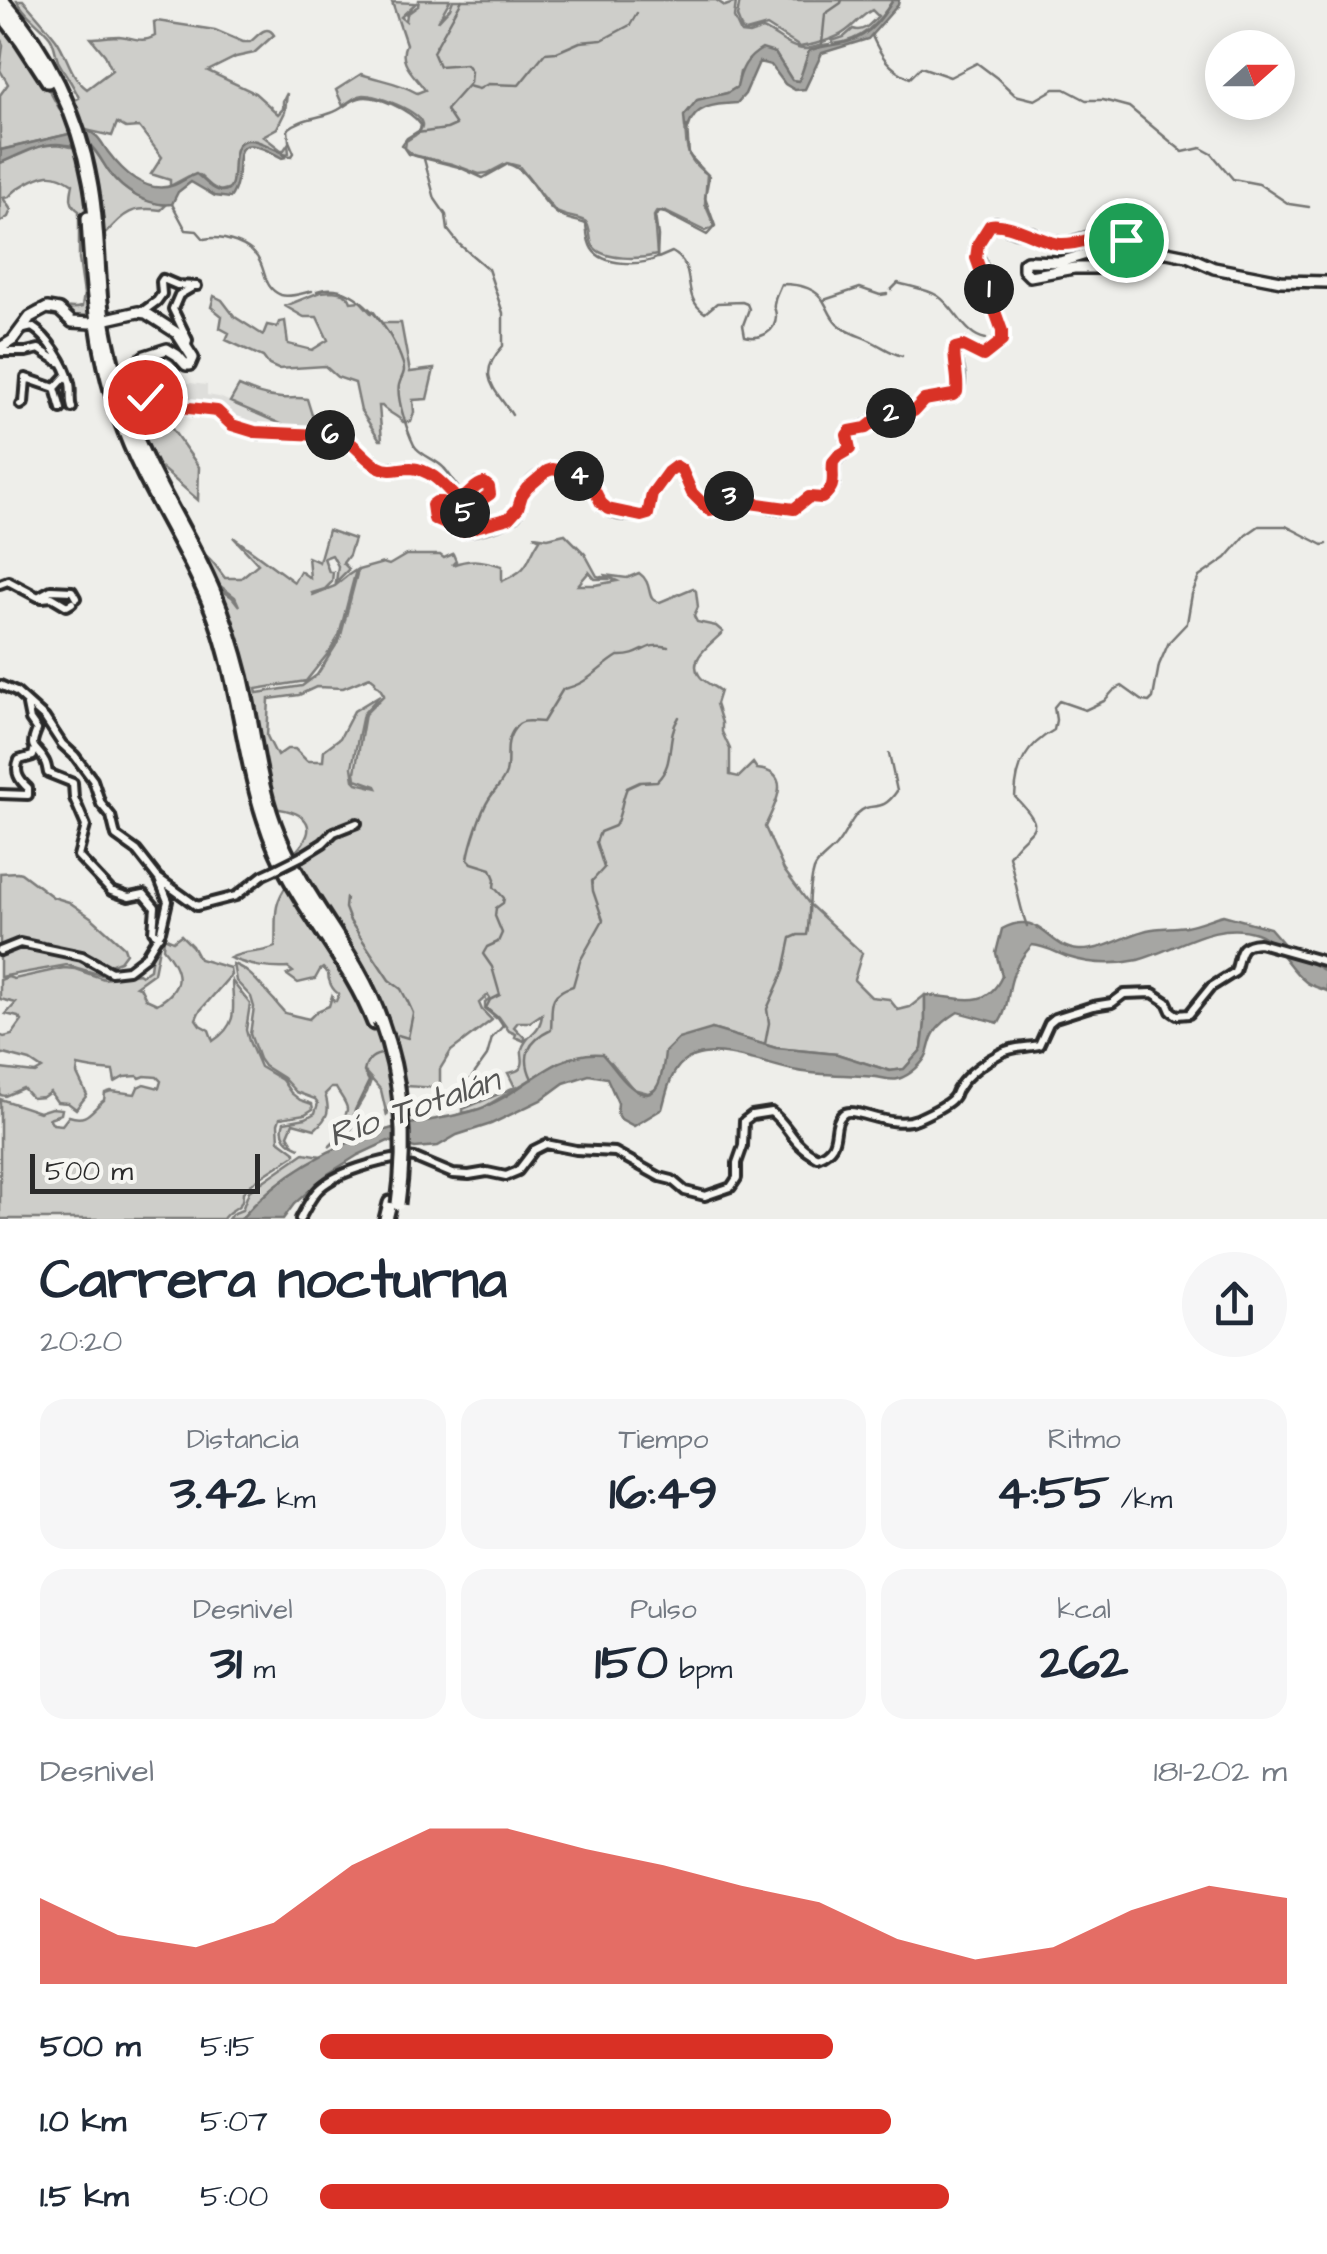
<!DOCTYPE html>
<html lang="es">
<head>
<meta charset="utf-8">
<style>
	:root { --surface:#fff; --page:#f6f6f7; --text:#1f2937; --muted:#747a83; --accent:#d93025 }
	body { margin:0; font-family:"Architects Daughter",sans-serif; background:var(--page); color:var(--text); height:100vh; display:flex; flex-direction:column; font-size:38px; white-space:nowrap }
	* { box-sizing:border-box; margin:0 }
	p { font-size:32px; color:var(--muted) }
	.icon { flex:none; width:55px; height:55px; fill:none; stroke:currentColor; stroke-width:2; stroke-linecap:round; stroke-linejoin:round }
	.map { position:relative; height:1219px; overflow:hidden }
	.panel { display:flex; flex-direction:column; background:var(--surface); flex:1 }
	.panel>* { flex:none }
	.needle { width:65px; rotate:69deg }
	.tools { position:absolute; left:1205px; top:30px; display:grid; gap:20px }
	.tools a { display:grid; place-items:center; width:90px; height:90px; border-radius:50%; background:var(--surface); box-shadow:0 5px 25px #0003; font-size:50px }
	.scale { position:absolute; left:30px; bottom:25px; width:230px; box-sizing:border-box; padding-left:10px; border:5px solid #2b2b2b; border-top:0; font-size:28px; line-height:35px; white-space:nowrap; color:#2b2b2b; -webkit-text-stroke:8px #f6f6f2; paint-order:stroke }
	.pin { position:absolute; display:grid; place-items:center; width:85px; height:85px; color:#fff; margin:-42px; border:5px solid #fff; border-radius:50%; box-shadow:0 2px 10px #0007 }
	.km { position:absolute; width:50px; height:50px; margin:-25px; border-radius:50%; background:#222; color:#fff; font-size:28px; line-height:50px; text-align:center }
	.round { display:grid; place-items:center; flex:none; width:105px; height:105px; border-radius:52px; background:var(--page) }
	.overview { display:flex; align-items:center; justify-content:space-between; height:170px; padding:0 40px }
	h1 { font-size:55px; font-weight:700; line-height:75px }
	.stats { display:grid; grid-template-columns:repeat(3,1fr); gap:15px; height:170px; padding:10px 40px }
	.stats div { display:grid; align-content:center; border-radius:25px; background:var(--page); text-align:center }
	.stats b { font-size:50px; font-weight:700 }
	.stats small { font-size:28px; font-weight:400 }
	.stats p { font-size:28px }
	.chart { height:280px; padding:20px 40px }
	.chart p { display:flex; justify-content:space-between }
	.chart svg { width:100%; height:180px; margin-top:10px; fill:var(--accent); opacity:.7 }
	ul { padding:0 40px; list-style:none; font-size:32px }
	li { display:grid; grid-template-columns:160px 120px 1fr; align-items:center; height:75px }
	li i { height:25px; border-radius:12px; background:var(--accent) }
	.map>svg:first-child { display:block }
	.built { fill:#dededb }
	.green { fill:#cececa; stroke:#7c7c7a; stroke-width:2.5; fill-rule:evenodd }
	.water { fill:#a6a6a3; stroke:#757573; stroke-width:2.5 }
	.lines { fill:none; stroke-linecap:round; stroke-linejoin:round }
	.stream { stroke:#757573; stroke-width:2.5 }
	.minor-casing { stroke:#2b2b2b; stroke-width:14 }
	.major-casing { stroke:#2b2b2b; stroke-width:16 }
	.highway-casing { stroke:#2b2b2b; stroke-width:19 }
	.minor { stroke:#f6f6f2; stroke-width:6 }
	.major { stroke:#f6f6f2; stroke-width:9 }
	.highway { stroke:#f6f6f2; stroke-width:11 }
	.minor-bridge-casing { stroke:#2b2b2b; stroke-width:14; stroke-linecap:butt }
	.highway-bridge-casing { stroke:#2b2b2b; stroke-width:19; stroke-linecap:butt }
	.minor-bridge { stroke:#f6f6f2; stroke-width:6 }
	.highway-bridge { stroke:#f6f6f2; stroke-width:11 }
	.route-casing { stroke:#fff; stroke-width:20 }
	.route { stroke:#d93025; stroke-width:12 }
	.labels { text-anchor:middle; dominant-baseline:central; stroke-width:10; stroke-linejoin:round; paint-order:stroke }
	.water-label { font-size:35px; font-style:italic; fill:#565655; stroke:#f6f6f2 }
</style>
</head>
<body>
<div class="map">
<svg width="1327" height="1219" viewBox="0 0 1327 1219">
	<rect width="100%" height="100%" fill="#eeeeea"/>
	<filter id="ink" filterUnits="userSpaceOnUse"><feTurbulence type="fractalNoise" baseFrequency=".01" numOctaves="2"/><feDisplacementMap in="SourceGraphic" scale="20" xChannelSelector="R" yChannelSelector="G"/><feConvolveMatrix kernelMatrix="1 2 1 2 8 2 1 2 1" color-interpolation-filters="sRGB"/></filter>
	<g filter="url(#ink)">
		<path class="built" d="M164,358L176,367V373L181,382L207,385V395L219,397L282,423L273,429L233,420L227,410L221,406L153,399L141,387L138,378L140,367L145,360Z"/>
		<path class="green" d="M17,0H23C34,13 46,26 56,39C68,56 70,77 87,89L112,70L105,55L91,38C100,38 110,36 119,36C134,37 140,44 155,36L154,22L157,21L215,30L243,42H250C258,36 266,23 274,35L254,53L236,57L208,71L255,93L278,114L283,109V101L287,93L285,112L277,128L263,136L281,150H284L288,144L289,153L286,154L256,141L238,145C235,159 235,174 231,188L220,191L211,186L199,175L189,176L170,186V180L151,174L162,157L139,127L126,128L117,123L112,136L86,130L0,150V95L8,84L0,70L3,45L0,37V18L34,63L59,108L79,98C73,84 65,74 58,61C55,53 55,44 50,37C40,24 24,15 17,0Z
			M419,0H450L438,21L450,8L453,0H716L725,6L736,2L734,18L741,33L749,34L763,29C776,34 790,49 804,49C813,49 821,44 830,44L819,47L799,81H792L775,53L740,72L737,87L728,93L697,100L685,116C686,141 683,159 707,174L705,204L714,225L712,228L705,231L666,212L657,211L654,216L657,255C641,259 603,261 593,246C589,240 591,228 586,222C582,218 563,217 555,211L519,166L507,163L488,173L479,174L452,164L413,155L405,148L406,141C412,137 423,132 422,124C420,111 376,95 364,95C355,96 350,101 343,106L336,90L361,74C382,81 398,82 417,93L425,90C415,75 397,63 406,44L392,2L416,3L401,17L406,21L407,14L418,6Z
			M740,0H893C878,24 862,41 833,44L832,41L844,37L853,29C864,33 871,23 878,16L872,10C861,16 856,24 846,31C836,39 814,45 800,47L767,26L746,32L742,30L737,17Z
			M58,144L71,147L91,146C100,156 106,169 115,179C128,194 146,202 166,205L161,210C131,206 125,213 106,233L100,231L97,210L84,212L86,272L92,325L77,322L55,306L22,321C40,288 59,314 82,307L84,294L79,259V211C68,203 71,195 73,184C66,179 57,174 48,175C35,177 16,188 9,197L3,198L11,210L8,217L0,222V163L40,146Z
			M332,291C341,292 348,293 351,302L360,301L371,313L373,311L382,323H401L410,372L434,369L427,399L413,400L414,412L411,422H403C397,415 388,413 382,406H379L382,440H380L361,411L355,383L337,377L325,366L278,369L269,365L263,357L226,340L229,333L220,328L222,316L211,307L214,296L222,300L235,317L263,335L267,325L277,327L279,322L285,321L288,344L312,350L328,340L317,317H304L285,306L320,292Z
			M239,386C253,392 265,397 281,398C290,399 297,397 307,399L312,415L323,418L329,428L312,419L308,433L261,431L233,423L222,410L183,403C204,405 222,400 233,420L273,429L281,424L230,402Z
			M143,397L164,410L167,422L199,467L198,500L151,459L133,417Z
			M328,530L354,539L349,555L343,563L349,569L336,582L338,566L332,555L324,558L329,572H333L332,582L325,589L312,593L313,595L335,586L347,576L356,570L339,636L330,651L306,681L256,689L257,693L302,686L317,675L340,639L358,570L383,563L389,565L406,555H440L444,558L453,554L456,561L452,565C471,558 482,560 502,566V581C533,567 524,563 540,539L534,536L548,538L565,534L585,554L597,576L610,579H595L589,572L578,585H595L617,581L604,575L627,578L639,573C655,584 644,601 660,602L693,588L696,591L698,607L694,616L697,622L716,626L723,632C714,642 687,658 699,675C703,682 714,686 720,691L716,704L722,723V732L730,749V775L739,777L753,763L757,769C796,773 773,807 765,827L784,870L810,905L862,953L854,980L871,997L889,999L898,1010L910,1007L925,995V1023L922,1049L904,1069L890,1071L837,1054L776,1048L712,1029L662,1079L658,1088L648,1093L633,1089L611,1062H560L481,1109L463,1113V1109L515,1087L508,1073C514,1072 520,1071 522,1065C524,1060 521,1054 522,1049C527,1033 541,1033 542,1014L530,1022H518L514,1027L526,1039L524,1041L515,1037L516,1034L509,1031L499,1017L496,1018L485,1009V1002L490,998L488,995L479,1003L482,1010L492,1020L451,1051L440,1069V1088L405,1086L406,1096L389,1107L387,1116L381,1090L366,1073L365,1075L371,1080L367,1092L356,1110L354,1125L344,1139L340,1138L329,1147L338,1138C339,1128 347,1115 347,1109C347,1103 339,1094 336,1088H331L325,1094C330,1110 329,1117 315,1129L293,1123L288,1135L294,1145L300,1148C288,1144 279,1135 284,1122L306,1118L315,1113L318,1103L315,1099L296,1092L283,1078L264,1066L259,1059L250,1034L254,1007L251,997L236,981L233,964C252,971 261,987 275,1001C276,1003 284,1012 285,1013C288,1014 305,1018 309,1019L317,1011L329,1006L332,996L334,1001H336L339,994C332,990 328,981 328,973L323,968L320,970L315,979L298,983L287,975L293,972L288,968C268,969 249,966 230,958C245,950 261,954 275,947C277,922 271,905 288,884L319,902L292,855C321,828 309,812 273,808L217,587L232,597L239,606L235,597L215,582L203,553C213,560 217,568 225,578H241L258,564L233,537L294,582L300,571L310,578L308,557L319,562ZM370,677L375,681V685L379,687L384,695L365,714L355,772L356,779L376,786L377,788L357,783L354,780L352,767L363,714L380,695L354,711L340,738L324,750L323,761H307L295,749H287L277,756L267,736L269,699L299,695L316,687L343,688Z
			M17,872L21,873L53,897L69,902L92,918L124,947L126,953L120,961L107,966L102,965L85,954L73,950L48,948L15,939L0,947V873Z
			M181,935L192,946L199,959L230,968L231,975L199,1012L196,1019L200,1025L209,1030L213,1041C239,1024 233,1008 232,981L250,1004L246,1030L249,1041L260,1067L282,1080L291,1093L300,1100L312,1104L313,1109L305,1114L280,1118L278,1124L279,1140L295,1152V1155L255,1181L243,1192C243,1212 232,1205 223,1219H0V1099L39,1112L51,1108L62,1109L61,1114L49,1118L53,1124L62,1125L69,1116C88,1122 90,1111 104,1100L105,1093L111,1091L135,1094L138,1087L144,1084L159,1088L161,1081L157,1077L145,1076L140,1078L138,1076L124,1077L115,1082L113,1071C100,1070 90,1069 78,1066L77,1074L87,1095L76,1109L68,1103L57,1102L50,1092L43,1097L32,1098L23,1088L5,1096L0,1095V1069L35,1073L42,1069L30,1061L0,1053V1035L4,1037L12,1035L22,1021L18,1017L6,1014L16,1003L0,999V980L8,977L14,979L64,968L75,969L104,979L138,973L141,975L150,969L152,954L161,937L154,973L136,986L140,987L146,999L157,1004C185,988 182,971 163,948L164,937L173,941Z
			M14,948L78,958L112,974L105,976L67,965L0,977V953Z
			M304,1153L322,1156C291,1172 263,1193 241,1219H228L232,1214L242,1210L249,1191Z"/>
		<path class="water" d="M893,0H899L898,5L868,39L822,53L805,89L795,90L785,84L771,65L759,62L745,94L737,103C715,104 694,105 688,129L685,127L684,116L697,100L727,93L737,87C741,69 746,58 762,49L775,53L792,80L799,81L809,51C823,45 836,46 850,41C870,35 883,17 893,0Z
			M86,130C98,134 101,142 108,152C123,172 147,195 174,185C182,182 188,177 196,174C203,178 212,191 222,191C246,192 218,132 256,141C266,144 276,150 286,154V157L282,158C218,122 250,172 230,198L215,196L191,182L178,192L172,204C148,207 123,191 109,172C103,163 98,153 91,146C78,147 68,145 57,144C37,144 17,156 0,163L1,150Z
			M1223,915L1270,928L1290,951L1327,972V991C1320,988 1311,986 1306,982C1288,969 1277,940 1256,933C1215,919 1176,950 1138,960C1115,965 1090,964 1068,957C1056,953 1046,946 1032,945C1022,956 1014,967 1011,982C1007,997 1008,1009 999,1023L958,1012C950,1017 941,1023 935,1032C930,1039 930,1046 927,1054C923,1064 909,1076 898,1079C891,1081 884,1078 876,1077C850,1074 823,1076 798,1071C766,1066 706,1037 679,1066C669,1078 666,1095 662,1109L634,1126L621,1119L617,1113L618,1103L607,1078L589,1075L564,1083L541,1100L491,1124L457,1135L438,1146L415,1148L388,1141L358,1155L328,1174L294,1204L283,1219H241C278,1175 333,1144 389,1129C419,1120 450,1119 479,1109C522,1095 554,1049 602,1054C612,1064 619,1077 630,1086C659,1111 663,1071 665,1052L678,1039L712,1029L776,1048L837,1054L890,1071L904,1069L922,1049L925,1023V995C957,996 986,1012 1002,976L996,953L1002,929C1041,908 1046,948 1079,950C1103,951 1124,936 1147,930C1159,927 1173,928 1186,926C1198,924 1211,918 1223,915Z"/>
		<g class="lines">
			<path class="stream" d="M872,36C881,56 889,69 910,78L921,67L950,77L977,63L997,78L1015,95L1035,100L1054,89H1065L1086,100H1103L1129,107L1183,152L1201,148L1212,154L1233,179L1259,184L1289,204L1309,207
				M822,44L825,14L841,3L842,0
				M468,86L479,89L488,84L519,85L545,53L557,52L580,42L602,40L630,25L637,13
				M417,133L447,129L456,125L446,110L470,83L471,71L466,64L439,66L433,52L462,0
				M283,155L292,156L294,153L289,141L288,129C302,118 315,119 331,113C342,110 348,101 359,98C375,93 412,111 421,125L420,130L407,138L402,145L408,154L459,167L483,178L508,164C530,170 537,198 555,212C564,220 576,220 586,224C587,232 587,241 592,249C603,266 641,266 657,258L658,236L655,216L660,212L665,213L707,235L715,226L705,198L709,176L689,155L687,126
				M424,159L435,199L446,215L448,230L459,244L488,269L503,313V346C475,376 495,388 512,415
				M172,204L186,230L197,231L204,239C222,235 252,244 260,262C266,274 265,289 281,295C290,298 302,293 312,291
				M658,258L672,252C699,266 679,296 705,313L717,303L742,302L747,304L749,309L743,325L745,336C759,340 776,333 776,316C775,303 772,313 775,299C776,295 780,287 781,284C797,284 816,287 824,302C829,310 830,316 837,323C848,334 860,335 873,342C883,347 891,353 902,356
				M891,290L898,283C911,287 927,289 938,296C956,308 964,335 986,339
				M317,291C356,277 393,332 403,364C406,374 401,376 399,385C396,398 408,433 414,445C419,455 436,459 444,468C449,473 453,481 458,487
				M824,300L860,288L880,295L887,294
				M346,898L345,908L350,921L389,980L401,989L408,1002L413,1013L408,1038L398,1035L393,1045
				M1027,926C1018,903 1016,880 1009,856C1029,825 1051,834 1015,797C1016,765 1026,746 1054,730L1056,720L1054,707L1059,701L1085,710L1104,701L1114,690L1122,686L1143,701L1149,702L1153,698L1159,665L1169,642L1187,623L1192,594L1199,577L1226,558L1246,535L1259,526H1286L1323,545L1327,544
				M765,1044L769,1023L767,1009L784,971L791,938L798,935H807C811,914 807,892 814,870C817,861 828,855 835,847C844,837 849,823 857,814C872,799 880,816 897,791L889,754
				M532,1079C521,1056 528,1041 551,1030C553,1007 546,994 573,986L580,961L603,920L593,891L592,881L604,868L596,842L600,832L615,826C622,813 621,801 627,788L640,782L657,781C676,763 665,739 679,717
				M467,1084L487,1056L492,1038L503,1026L497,1017L486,1008L490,1000L500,995L492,967L483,954L487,947L498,942L502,933L495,916L496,908L503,903L504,898L494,887L495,879L491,869L472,863L468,859C470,845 481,811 489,799C494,791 503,783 506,773C510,758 503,743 515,728C522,718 532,722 543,722L563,689C587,685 598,668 618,656C644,657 644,641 668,647
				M343,1138L353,1124L355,1110L369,1081L364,1072C366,1060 374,1053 386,1054"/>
			<g class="minor-casing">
				<path id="minor" d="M142,312L157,301L162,294L161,282L163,279L177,285L197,286
					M24,329L32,327C48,337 66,364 70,383C72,392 69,399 72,408
					M187,345L188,340L173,309L179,295L191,288
					M0,352H26L39,349L59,362
					M21,405L24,403L26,378L55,388
					M61,409L55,388L66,376
					M0,584L8,581L38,597L51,590L72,591L76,598
					M42,598L52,597L67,606L72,603
					M0,685L16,692L45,718L62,744L75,756L93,780L101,804L111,816L116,836L137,851L158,878L197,906L236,896L263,875L274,870
					M27,705L30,720L37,730C28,751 36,745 44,760C47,764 47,769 48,773L73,783L74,798L86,826L78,856L111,891L129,897L144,894L155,907L153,931L159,936
					M0,794L28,795V788C19,780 14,772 19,760L33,756L34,751
					M302,856L323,843L334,832L357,823
					M0,951L20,943L82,956L111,972L128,970L145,957L161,931L168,901L159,879
					M300,1219C305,1210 310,1199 317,1191C334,1172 381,1160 406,1157L415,1158L453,1174L469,1175L487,1172L506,1176L518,1171L534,1150L546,1144L576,1150L615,1152L660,1177L672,1180L685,1191L705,1196L731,1187L737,1178V1163L743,1146L744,1121L752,1115L771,1112C791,1127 790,1143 817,1157C845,1146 829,1127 843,1114C853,1105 890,1130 917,1119C928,1114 942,1108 951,1100C958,1093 953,1095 959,1087C967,1074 987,1060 1001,1053C1013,1046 1026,1048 1039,1045L1049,1023L1055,1018L1093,1006L1112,1003L1124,994L1153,993L1167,1002L1171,1011L1177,1015L1189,1014L1211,987L1235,972C1241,954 1237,944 1259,943L1327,962"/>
			</g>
			<g class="major-casing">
				<path id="major" d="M107,319L138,312L146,313L177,333L193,358L190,365H186L177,355L167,349L145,356L139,361L135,371V380L138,389L152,402L171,407L217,411L232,425L255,432L341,436C355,444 365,460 379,467C391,473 399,467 412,468C433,470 445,487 458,500L464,497L478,484L487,485L490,490L487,497L458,516L441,502L436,501L432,505L434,519L461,531C473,530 504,523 513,516C520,510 519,502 522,495C527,484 546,468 558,469C569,470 586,477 592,486C597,492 598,501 603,506C612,515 637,516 648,514L652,494L668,472L676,466L682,470L692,493L709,510L715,509L720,499L727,495L743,502L789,509L796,508C807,496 806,498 822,498L833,485C835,458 828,465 850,449L847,435L850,431L865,427L888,412C895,413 905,416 912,413C916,410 920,404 923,401C934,393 954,403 958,387C962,374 953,360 955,348L963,346L983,356L1002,341V331L976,251L988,227L996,223L1015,231L1031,233L1047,241L1066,244L1124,227L1130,231L1129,238L1119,244L1060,262L1027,261L1024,263V270L1030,276L1074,268H1113L1162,251L1187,256L1214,268L1281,281L1327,282
					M0,348L13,340L30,317L47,308L59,310L72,322L91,323"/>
			</g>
			<g class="highway-casing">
				<path id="highway" d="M2,0C47,51 78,114 90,181C98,221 97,261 101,302C105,342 116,381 129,419C153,485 196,543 221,610C231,638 240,667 246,697C256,744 260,791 279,836C306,902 358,954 381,1021
					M0,12L22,41L48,81
					M88,218C93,313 100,388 144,475C168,523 196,567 215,618C244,699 244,788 283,866C310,921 352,966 374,1023
					M386,1219L390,1203"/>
			</g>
			<use href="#minor" class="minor"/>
			<use href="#major" class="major"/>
			<use href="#highway" class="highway"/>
			<g class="minor-bridge-casing">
				<path id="minor-bridge" d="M274,870L302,856"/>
			</g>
			<g class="highway-bridge-casing">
				<path id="highway-bridge" d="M381,1021C403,1081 407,1140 398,1204"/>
			</g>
			<use href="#minor-bridge" class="minor-bridge"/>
			<use href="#highway-bridge" class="highway-bridge"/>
		</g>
	</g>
	<g class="lines" filter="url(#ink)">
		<g class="route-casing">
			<path id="route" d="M145,397L161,405L217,411L232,425L255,432L341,436C356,444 365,460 379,467C391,473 399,468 411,468C433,470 445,487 458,500C469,497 473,485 484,483L489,487L490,494L458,516L441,502H436L432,505L434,519L461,531L509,518L518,508L522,495L527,488L547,471L553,469L586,479L591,483L601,503L608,509L641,516L648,514L652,494L668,472L676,466L682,470L692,493L709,510L715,509L720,500L727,495L743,502L794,509L809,497L822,498C838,484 831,480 833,462L838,456L850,449L847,435L850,431L866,428L885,413L906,415L914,411L924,400L953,395L957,392C959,376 952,358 955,348L963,346L983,356L1002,341V331L976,258L978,244L990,225C1008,221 1041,242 1060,244C1081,245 1105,234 1124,227L1130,232L1126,240"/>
		</g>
		<use href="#route" class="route"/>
	</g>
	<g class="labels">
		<g class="water-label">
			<text transform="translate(414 1108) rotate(-19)">Río Totalán</text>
		</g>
	</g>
</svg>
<div class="tools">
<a><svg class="needle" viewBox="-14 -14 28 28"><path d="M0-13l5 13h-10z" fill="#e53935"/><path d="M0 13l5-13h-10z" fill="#747a83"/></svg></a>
</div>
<div class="scale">500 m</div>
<div class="pin" style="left:1126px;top:240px;background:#1e9e55"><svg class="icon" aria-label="arrive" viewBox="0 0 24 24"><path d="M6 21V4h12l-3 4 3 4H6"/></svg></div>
<div class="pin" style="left:145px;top:397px;background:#d93025"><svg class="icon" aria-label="check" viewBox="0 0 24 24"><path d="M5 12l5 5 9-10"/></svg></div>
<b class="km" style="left:989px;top:289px">1</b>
<b class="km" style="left:891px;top:413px">2</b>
<b class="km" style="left:729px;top:496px">3</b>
<b class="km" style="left:579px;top:476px">4</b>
<b class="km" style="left:465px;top:513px">5</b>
<b class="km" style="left:330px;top:435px">6</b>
</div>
<section class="panel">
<div class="overview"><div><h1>Carrera nocturna</h1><p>20:20</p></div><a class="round"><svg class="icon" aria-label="share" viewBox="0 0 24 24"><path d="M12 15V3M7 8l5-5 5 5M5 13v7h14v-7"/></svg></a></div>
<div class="stats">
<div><p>Distancia</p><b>3.42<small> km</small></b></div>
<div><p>Tiempo</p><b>16:49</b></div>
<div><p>Ritmo</p><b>4:55<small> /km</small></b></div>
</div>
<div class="stats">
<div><p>Desnivel</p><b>31<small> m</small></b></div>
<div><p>Pulso</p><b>150<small> bpm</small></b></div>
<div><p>kcal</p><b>262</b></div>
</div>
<div class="chart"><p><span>Desnivel</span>181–202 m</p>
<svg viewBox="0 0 160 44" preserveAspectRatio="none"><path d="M0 44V23L10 32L20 35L30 29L40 15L50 6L60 6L70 11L80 15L90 20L100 24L110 33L120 38L130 35L140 26L150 20L160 23V44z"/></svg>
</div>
<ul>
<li><b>500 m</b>5:15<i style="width:53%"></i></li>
<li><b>1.0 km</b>5:07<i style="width:59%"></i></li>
<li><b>1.5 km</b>5:00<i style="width:65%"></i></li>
</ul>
</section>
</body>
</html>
